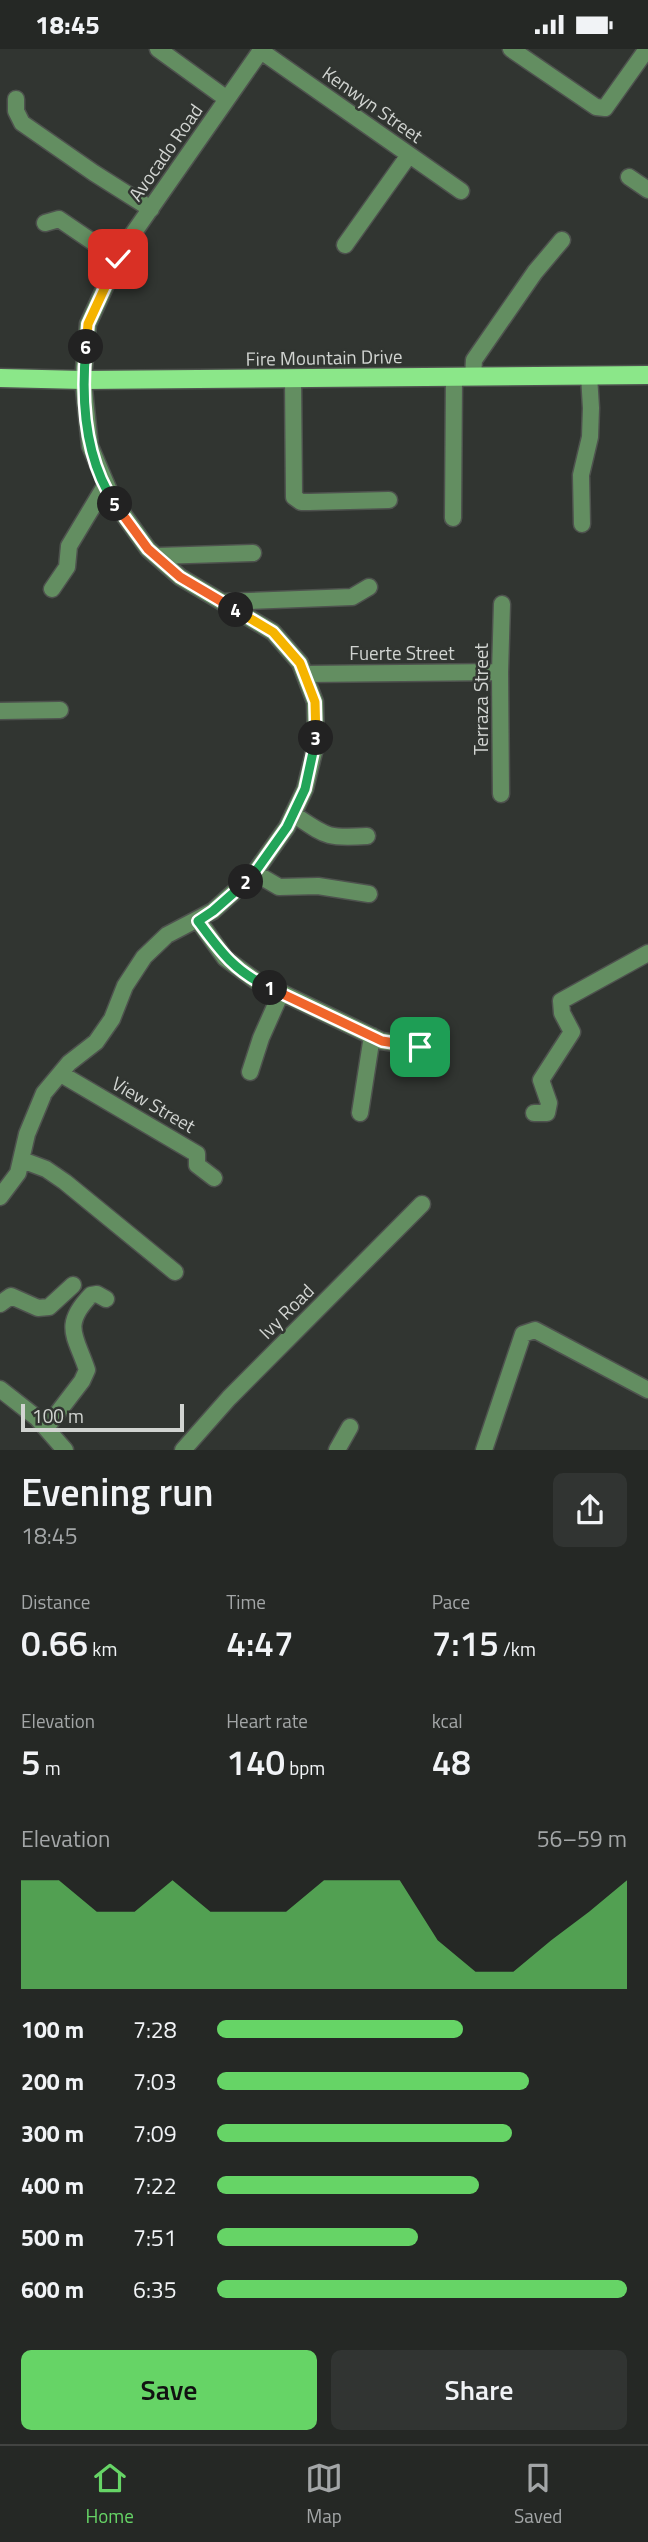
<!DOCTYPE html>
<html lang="en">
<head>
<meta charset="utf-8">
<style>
	:root { --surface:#252825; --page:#313432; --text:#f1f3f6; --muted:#a3a6a7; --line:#424442; --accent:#66d466 }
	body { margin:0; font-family:"Titillium Web",sans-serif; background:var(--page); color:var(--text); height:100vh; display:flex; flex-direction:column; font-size:26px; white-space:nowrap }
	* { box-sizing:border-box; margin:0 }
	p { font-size:23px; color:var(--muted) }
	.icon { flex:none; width:38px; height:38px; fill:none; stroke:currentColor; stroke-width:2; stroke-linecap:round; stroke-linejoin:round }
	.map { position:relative; height:1401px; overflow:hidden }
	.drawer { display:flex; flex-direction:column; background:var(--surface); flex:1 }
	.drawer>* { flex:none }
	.scale { position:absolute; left:21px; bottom:18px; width:163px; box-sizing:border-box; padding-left:7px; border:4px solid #d1d4d1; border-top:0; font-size:19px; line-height:24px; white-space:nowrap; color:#d1d4d1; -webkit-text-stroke:5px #313531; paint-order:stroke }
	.pin { position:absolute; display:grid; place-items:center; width:60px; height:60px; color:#fff; margin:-30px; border-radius:14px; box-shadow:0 4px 10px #0006 }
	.km { position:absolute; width:35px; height:35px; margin:-18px; border-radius:50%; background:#222; color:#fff; font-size:19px; line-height:35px; text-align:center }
	.round { display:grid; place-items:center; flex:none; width:74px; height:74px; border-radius:10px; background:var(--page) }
	.head { display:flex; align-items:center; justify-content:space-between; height:119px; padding:0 21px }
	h1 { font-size:38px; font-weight:600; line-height:52px }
	.figures { display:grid; grid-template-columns:repeat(3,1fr); gap:10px; height:119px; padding:7px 21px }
	.figures div { display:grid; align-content:center }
	.figures b { font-size:35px; font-weight:600 }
	.figures small { font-size:19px; font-weight:400 }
	.figures p { font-size:19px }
	.chart { height:196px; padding:14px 21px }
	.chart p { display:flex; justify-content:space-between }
	.chart svg { width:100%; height:126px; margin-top:7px; fill:var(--accent); opacity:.7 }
	.primary-button { display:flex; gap:14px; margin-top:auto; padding:14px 21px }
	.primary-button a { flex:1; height:80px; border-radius:10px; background:var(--accent); color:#111; font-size:28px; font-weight:600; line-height:80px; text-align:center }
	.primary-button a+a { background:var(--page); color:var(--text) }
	ul { padding:0 21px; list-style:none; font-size:23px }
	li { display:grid; grid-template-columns:112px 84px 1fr; align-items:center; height:52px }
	li i { height:18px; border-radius:9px; background:var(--accent) }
	.status { display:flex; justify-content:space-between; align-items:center; height:49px; padding:0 35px; background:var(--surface); direction:ltr }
	.status svg { height:19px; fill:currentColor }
	.tabs { display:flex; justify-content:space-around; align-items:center; height:98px; border-top:2px solid var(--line); background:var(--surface); font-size:19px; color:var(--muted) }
	.tabs a { display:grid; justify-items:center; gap:4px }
	.tabs .on { color:var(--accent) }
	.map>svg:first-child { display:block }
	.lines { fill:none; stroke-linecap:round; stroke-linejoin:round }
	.minor-casing { stroke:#4e524e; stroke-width:19 }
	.major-casing { stroke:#4e524e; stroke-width:21 }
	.minor { stroke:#638e61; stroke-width:16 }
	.major { stroke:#8be789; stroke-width:18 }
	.split-1-casing { stroke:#fff; stroke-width:14 }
	.split-2-casing { stroke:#fff; stroke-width:14 }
	.split-3-casing { stroke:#fff; stroke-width:14 }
	.split-4-casing { stroke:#fff; stroke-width:14 }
	.split-5-casing { stroke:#fff; stroke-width:14 }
	.split-6-casing { stroke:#fff; stroke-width:14 }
	.split-7-casing { stroke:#fff; stroke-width:14 }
	.split-1 { stroke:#f0652b; stroke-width:9 }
	.split-2 { stroke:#22a559; stroke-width:9 }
	.split-3 { stroke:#22a559; stroke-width:9 }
	.split-4 { stroke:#f5b400; stroke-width:9 }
	.split-5 { stroke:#f0652b; stroke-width:9 }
	.split-6 { stroke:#22a559; stroke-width:9 }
	.split-7 { stroke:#f5b400; stroke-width:9 }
	.labels { text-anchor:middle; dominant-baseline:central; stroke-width:5; stroke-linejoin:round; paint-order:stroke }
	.street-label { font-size:19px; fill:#d1d4d1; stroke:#313531 }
</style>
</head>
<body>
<div class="status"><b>18:45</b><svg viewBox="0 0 49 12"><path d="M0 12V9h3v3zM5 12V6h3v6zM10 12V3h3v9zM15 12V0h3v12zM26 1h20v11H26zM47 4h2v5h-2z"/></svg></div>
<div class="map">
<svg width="648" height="1401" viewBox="0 0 648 1401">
	<rect width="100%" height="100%" fill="#313531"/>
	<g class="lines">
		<g class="minor-casing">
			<path id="minor" d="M158,0L227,50
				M511,0L596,58L605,59L647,0
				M261,2L461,142
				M16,50V62L22,74L94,124L151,160
				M629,128L648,141
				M45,174L59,170L118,210
				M345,196L409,106
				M473,328L474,311L535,223L562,191
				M293,329L294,448L301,453H309L389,451
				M453,469L454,328
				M582,475L581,426L590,388L591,359L589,326
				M157,507L253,504
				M52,540L67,518L69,497L105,437
				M223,553L352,548L369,538
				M305,625L500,623
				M0,662L60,661
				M501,745L500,623L502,555
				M293,765C326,787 326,790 367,787
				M255,824L279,838L318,837L369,845
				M198,871L225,909L255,931L382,992L420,998L438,997
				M250,1023L261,989L281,944
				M61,1025L197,1105V1116L214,1129
				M360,1064L372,987
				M534,1064H547L549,1054L541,1031L572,983L562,964L561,952L648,904
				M22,1111L46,1120L65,1133L175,1223
				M0,1148L18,1124L27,1085L44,1044L69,1014L96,993L112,970L125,937L144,908L167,886L213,862L253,826L287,778L305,740L316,695L315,653L300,614L273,583L180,528L148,500L113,451L90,397L83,331L88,275L123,199L262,0
				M0,1255L11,1247L38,1259L49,1258L73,1236
				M0,1340L37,1369L65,1401
				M46,1379L82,1332L87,1321C76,1287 61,1277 91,1246L97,1245L106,1250
				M183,1401L229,1349L422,1155
				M337,1401L350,1378
				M484,1401L523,1285L535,1281L648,1341"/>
		</g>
		<g class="major-casing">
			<path id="major" d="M0,329L83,331L648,326"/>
		</g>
		<use href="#minor" class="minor"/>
		<use href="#major" class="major"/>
	</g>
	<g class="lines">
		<g class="split-1-casing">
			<path id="split-1" d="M270,939L382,992L420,998"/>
		</g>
		<g class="split-2-casing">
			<path id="split-2" d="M246,833L213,862L198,872C220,902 234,922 270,939"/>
		</g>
		<g class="split-3-casing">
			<path id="split-3" d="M246,833L253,826L287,778L305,740L316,689"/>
		</g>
		<g class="split-4-casing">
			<path id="split-4" d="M236,561L273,583L300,614L315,653L316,689"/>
		</g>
		<g class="split-5-casing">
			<path id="split-5" d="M115,455L148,500L180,528L236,561"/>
		</g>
		<g class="split-6-casing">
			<path id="split-6" d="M86,298C81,350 85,410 115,455"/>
		</g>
		<g class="split-7-casing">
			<path id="split-7" d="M86,298L88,275L118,210"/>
		</g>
		<use href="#split-1" class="split-1"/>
		<use href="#split-2" class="split-2"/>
		<use href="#split-3" class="split-3"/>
		<use href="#split-4" class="split-4"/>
		<use href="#split-5" class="split-5"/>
		<use href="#split-6" class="split-6"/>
		<use href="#split-7" class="split-7"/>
	</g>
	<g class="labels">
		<g class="street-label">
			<text transform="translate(373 55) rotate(35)">Kenwyn Street</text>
			<text transform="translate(165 103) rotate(-55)">Avocado Road</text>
			<text transform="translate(324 308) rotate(-1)">Fire Mountain Drive</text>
			<text x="402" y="603">Fuerte Street</text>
			<text transform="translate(480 650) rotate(-90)">Terraza Street</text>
			<text transform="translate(154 1055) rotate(30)">View Street</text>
			<text transform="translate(286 1262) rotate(-45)">Ivy Road</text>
		</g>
	</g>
</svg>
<div class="scale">100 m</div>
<div class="pin" style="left:420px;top:998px;background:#1e9e55"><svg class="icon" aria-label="arrive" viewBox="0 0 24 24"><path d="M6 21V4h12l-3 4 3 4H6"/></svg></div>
<div class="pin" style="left:118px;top:210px;background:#d93025"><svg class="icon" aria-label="check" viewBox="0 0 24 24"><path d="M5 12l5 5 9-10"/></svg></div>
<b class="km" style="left:270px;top:939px">1</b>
<b class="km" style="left:246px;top:833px">2</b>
<b class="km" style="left:316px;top:689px">3</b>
<b class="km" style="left:236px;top:561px">4</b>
<b class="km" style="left:115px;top:455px">5</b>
<b class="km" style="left:86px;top:298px">6</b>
</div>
<section class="drawer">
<div class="head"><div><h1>Evening run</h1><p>18:45</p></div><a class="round"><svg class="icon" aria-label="share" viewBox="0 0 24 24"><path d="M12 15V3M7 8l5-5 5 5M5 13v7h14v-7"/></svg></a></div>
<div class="figures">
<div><p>Distance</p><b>0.66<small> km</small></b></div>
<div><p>Time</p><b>4:47</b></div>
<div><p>Pace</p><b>7:15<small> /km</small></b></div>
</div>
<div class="figures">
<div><p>Elevation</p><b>5<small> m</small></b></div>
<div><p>Heart rate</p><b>140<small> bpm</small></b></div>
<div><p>kcal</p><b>48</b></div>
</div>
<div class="chart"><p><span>Elevation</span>56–59 m</p>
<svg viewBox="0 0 160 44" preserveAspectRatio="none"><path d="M0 44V6L10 6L20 17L30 17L40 6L50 17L60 17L70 17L80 6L90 6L100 6L110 27L120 38L130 38L140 27L150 17L160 6V44z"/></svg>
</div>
<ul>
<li><b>100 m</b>7:28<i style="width:60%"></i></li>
<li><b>200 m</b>7:03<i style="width:76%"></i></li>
<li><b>300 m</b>7:09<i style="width:72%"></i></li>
<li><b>400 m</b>7:22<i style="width:64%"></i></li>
<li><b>500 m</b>7:51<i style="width:49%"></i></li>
<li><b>600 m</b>6:35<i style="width:100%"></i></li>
</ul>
<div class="primary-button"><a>Save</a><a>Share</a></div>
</section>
<nav class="tabs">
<a class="on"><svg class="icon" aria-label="home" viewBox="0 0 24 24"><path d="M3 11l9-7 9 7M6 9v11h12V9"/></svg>Home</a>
<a><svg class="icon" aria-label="map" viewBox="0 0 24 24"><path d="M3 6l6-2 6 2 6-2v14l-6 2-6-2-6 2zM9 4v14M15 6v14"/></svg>Map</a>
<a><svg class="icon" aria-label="saved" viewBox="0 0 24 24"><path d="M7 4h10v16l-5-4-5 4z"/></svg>Saved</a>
</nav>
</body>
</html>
